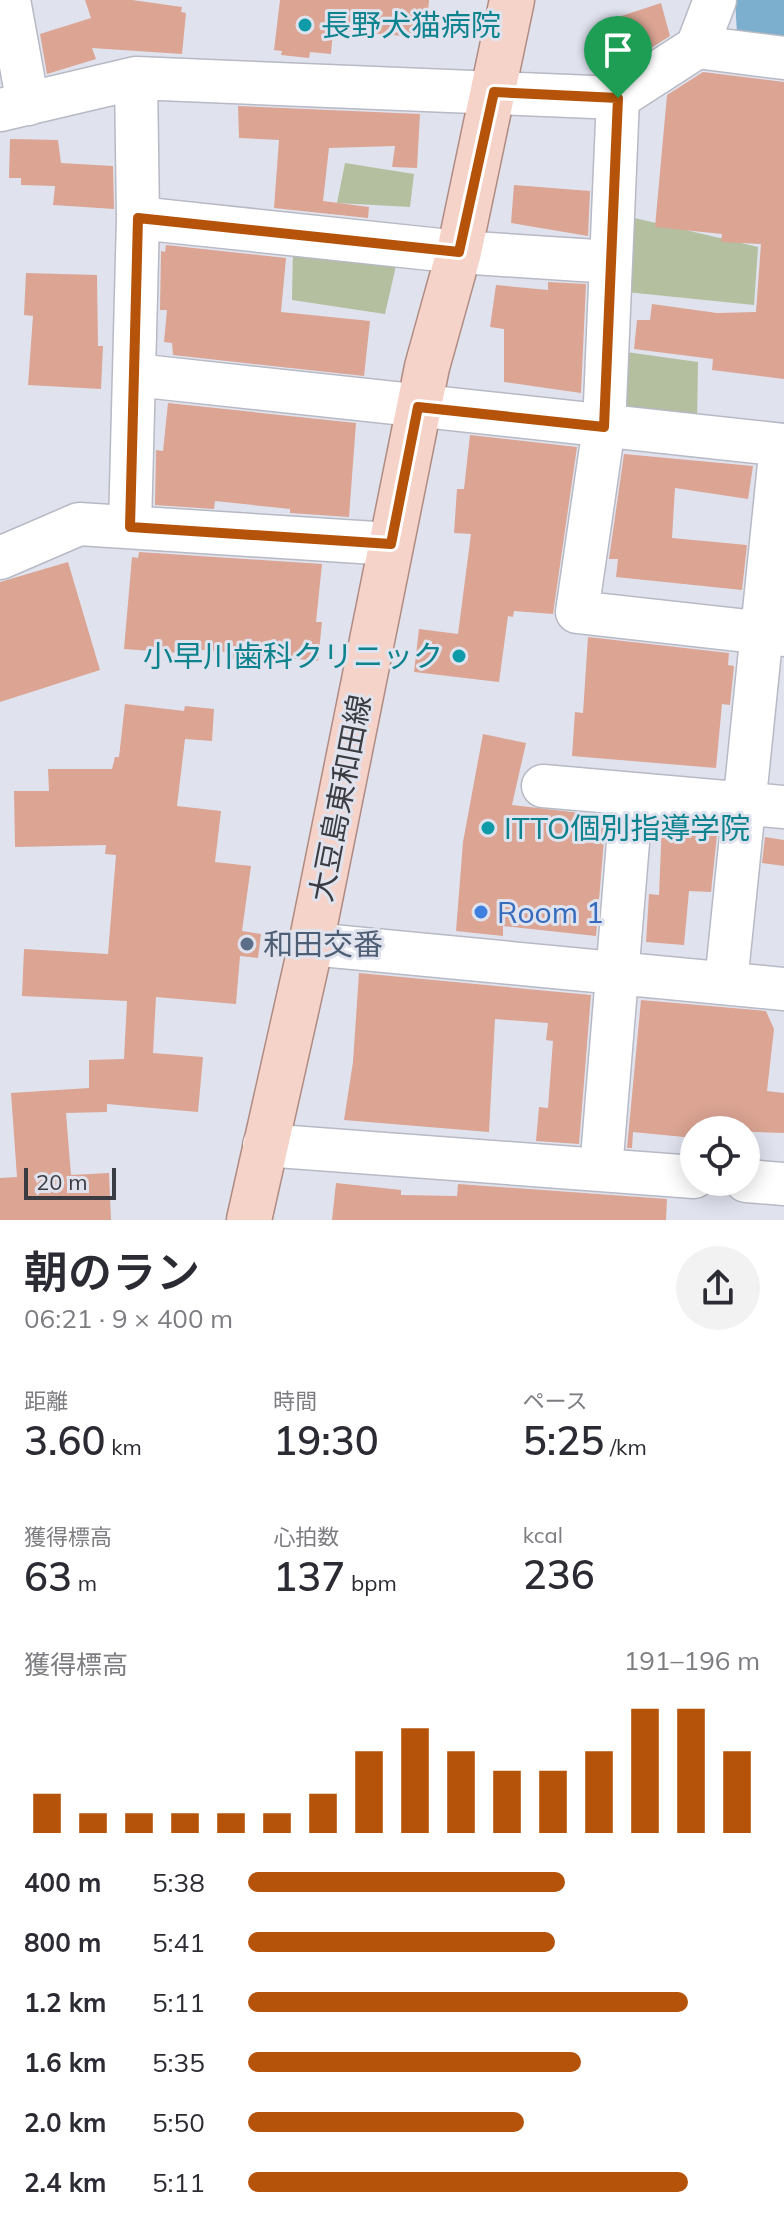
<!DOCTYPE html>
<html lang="ja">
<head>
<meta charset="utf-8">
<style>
	:root { --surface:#fff; --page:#f2f2f3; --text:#2b2b33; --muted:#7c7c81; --accent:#b45309 }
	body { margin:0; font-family:Mulish,"Noto Sans JP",sans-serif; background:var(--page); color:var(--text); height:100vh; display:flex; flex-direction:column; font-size:30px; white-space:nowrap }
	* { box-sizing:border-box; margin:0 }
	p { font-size:26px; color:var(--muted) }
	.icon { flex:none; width:44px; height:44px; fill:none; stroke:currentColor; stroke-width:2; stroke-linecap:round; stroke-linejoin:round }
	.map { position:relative; height:1220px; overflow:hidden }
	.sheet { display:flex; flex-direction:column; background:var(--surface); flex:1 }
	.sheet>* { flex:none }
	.fabs { position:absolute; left:680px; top:1116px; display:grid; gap:16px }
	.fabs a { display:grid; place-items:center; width:80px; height:80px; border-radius:50%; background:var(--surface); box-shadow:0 4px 20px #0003; font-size:40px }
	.scale { position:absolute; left:24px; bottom:20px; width:92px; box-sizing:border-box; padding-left:8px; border:4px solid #3b3c41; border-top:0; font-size:22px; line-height:28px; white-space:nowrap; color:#3b3c41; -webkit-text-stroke:6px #e0e3ee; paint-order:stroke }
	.pin { position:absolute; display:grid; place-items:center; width:68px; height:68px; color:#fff; margin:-82px -34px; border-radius:50% 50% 50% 0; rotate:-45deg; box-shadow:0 0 8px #0007 }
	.pin .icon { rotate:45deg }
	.round { display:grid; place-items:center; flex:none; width:84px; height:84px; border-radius:42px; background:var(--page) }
	.head { display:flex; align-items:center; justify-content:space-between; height:136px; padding:0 24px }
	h1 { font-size:44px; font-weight:600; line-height:60px }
	.metrics { display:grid; grid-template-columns:repeat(3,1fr); gap:12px; height:136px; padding:8px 24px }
	.metrics div { display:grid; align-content:center }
	.metrics b { font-size:40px; font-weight:600 }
	.metrics small { font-size:22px; font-weight:400 }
	.metrics p { font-size:22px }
	.chart { height:224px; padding:16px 24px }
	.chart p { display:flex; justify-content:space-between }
	.chart svg { width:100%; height:144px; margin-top:8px; stroke:var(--accent); stroke-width:6 }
	ul { padding:0 24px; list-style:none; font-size:26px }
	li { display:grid; grid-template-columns:128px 96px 1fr; align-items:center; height:60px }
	li i { height:20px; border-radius:10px; background:var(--accent) }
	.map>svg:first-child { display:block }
	.green { fill:#b3bf9f }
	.water { fill:#7cafce }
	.building { fill:#dba493 }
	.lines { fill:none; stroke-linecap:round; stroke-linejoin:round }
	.minor-casing { stroke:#b7b9c4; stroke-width:45 }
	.major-casing { stroke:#b08b82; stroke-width:47 }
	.minor { stroke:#fff; stroke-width:42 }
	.major { stroke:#f5d3c9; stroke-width:44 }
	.route-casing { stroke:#fff; stroke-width:16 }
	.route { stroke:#b45309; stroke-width:10 }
	.culture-dot { fill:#0f9aa8; stroke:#e0e3ee; stroke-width:3 }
	.shop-dot { fill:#3f7fe0; stroke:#e0e3ee; stroke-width:3 }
	.service-dot { fill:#5c6f8a; stroke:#e0e3ee; stroke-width:3 }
	.labels { text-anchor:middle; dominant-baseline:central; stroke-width:6; stroke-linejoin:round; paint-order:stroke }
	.culture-label { font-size:30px; fill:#0d838f; stroke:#e0e3ee; text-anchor:start }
	.street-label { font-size:30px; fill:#3b3c41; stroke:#e0e3ee }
	.shop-label { font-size:30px; fill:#366cbe; stroke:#e0e3ee; text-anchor:start }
	.service-label { font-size:30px; fill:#4e5e75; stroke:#e0e3ee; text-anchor:start }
</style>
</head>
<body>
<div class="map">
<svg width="784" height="1220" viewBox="0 0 784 1220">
	<rect width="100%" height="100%" fill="#e0e3ee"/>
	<path class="green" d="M345,163L414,174L410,207L337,203Z
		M626,216L758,247L754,305L626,292Z
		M293,247L398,257L385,314L292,300Z
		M626,352L698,362L697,423L619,411Z"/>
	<path class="water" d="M735,0H784V43L737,33Z"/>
	<path class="building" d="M85,0H132L182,7L181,12L186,13L182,54L92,48L96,59L47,74L40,34L91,18Z
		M280,0H429L426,38L333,30L331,54L310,52L309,58L281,55L282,51L274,50Z
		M661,3L670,36L651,48L612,59L600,23Z
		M703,72L784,82V379L712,370L713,359L634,349L637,320H650L652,304L717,313L756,312L761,244L721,242L722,234L655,227L667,95Z
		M238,106L420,114L417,168L392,167L395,146L329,148L323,201L369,207L368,218L274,208L279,140L239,138Z
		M10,139L58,140L61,163L113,166L114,209L53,205L55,186L21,185V178H9Z
		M514,185L590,191L588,236L511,223Z
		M166,245L286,258L281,312L370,321L364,376L173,355L172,343L164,342L167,310H160L161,251L165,252Z
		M26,273L97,275L98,346H103L101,389L28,385L33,316L24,315Z
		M548,282L586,284L581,393L504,382V329L490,327L496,285L548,290Z
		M168,403L356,423L349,517L290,513V509L215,501L214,509L155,505L156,450L163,451Z
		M470,435L577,447L553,614L514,611L513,617L508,616L499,682L414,672L419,629L458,634L471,534L454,533L457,489H464Z
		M624,454L753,466L748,499L675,488L672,538L747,545L742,590L616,577L618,559H609Z
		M139,552L322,564L316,622H322L318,661L254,655V660L226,658V652L180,648V653L124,649L132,557L138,558Z
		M68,562L100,670L0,702V582Z
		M588,637L729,653L728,665L734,666L730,705L722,704L716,768L572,756L575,712L583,713Z
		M125,704L184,711L185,706L214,709L212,741L185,739L177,806L221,811L215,862L251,866L242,931L261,934L258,958L240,956L236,1004L156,997L153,1053L203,1057L198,1112L107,1104V1112L66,1113L71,1175L109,1173L111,1220H0V1178L17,1177L11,1093L89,1088V1060L124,1059L127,1001L22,996L24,949L108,954L116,855L105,854L106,845L15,847L14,791H49L48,769H112L115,757H119Z
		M483,734L526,743L512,805L606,816L596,936L503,926V936L456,931L463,842Z
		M662,822L718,825L711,892L689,891L684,945L646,942L649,894L659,895Z
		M765,837L784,840V866L762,863Z
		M359,973L591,995L579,1144L536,1141L539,1107L548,1108L553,1041L546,1040L548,1023L495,1019L489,1132L344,1120L353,1062Z
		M641,1000L766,1011L774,1029L767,1091L784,1093V1133L694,1130V1138L633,1132L632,1148H627Z
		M336,1183L401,1190V1195L457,1196L458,1184L667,1199L666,1220H332Z"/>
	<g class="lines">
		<g class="minor-casing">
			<path id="minor" d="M9,0L28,104
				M697,47L784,58
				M618,98L604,427L577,612L784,635
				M0,110L136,78L618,98L697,47L715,0
				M138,218L459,252L611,262
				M135,375L784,445
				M130,527L138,218L136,78
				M0,558L79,524L391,544
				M543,786L784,807
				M311,944L784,989
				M726,983L781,445
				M264,1145L694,1177
				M601,1170L632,794
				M746,1181L784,1184"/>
		</g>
		<g class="major-casing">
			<path id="major" d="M249,1220L311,944L427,367L459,252L512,0"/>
		</g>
		<use href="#minor" class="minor"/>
		<use href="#major" class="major"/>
	</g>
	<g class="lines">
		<g class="route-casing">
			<path id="route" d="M494,92L618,98L604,427L418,407L391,544L130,527L138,218L459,252Z"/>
		</g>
		<use href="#route" class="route"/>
	</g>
	<g class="culture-dot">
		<circle cx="305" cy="25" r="8"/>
		<circle cx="459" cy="656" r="8"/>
		<circle cx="488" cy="828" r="8"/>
	</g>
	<circle class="shop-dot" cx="481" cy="912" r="8"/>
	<circle class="service-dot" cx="247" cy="944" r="8"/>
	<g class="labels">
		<g class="culture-label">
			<text x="321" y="25">長野犬猫病院</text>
			<text x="443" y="656" text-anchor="end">小早川歯科クリニック</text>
			<text x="504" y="828">ITTO個別指導学院</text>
		</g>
		<g class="street-label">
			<text transform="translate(340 798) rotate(-79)">大豆島東和田線</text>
		</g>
		<g class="shop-label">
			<text x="497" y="912">Room 1</text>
		</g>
		<g class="service-label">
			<text x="263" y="944">和田交番</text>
		</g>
	</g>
</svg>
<div class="fabs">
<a><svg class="icon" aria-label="locate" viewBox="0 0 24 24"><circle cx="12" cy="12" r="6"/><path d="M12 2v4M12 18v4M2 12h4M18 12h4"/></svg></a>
</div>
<div class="scale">20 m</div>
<div class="pin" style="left:618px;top:98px;background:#1e9e55"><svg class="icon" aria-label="arrive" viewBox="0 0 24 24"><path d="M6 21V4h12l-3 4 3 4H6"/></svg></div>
</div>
<section class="sheet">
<div class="head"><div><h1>朝のラン</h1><p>06:21 · 9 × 400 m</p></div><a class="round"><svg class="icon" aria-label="share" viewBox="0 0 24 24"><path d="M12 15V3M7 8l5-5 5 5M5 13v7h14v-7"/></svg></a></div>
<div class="metrics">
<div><p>距離</p><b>3.60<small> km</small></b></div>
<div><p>時間</p><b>19:30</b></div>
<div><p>ペース</p><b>5:25<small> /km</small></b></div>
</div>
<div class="metrics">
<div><p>獲得標高</p><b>63<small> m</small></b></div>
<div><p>心拍数</p><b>137<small> bpm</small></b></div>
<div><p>kcal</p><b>236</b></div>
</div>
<div class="chart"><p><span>獲得標高</span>191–196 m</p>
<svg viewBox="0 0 160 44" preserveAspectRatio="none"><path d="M5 44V32M15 44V38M25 44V38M35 44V38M45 44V38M55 44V38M65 44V32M75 44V19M85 44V12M95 44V19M105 44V25M115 44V25M125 44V19M135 44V6M145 44V6M155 44V19"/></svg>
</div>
<ul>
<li><b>400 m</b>5:38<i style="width:62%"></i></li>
<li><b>800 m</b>5:41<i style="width:60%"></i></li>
<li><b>1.2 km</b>5:11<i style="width:86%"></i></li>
<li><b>1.6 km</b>5:35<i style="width:65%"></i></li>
<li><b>2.0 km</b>5:50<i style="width:54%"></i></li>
<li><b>2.4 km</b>5:11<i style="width:86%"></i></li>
</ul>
</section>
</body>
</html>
